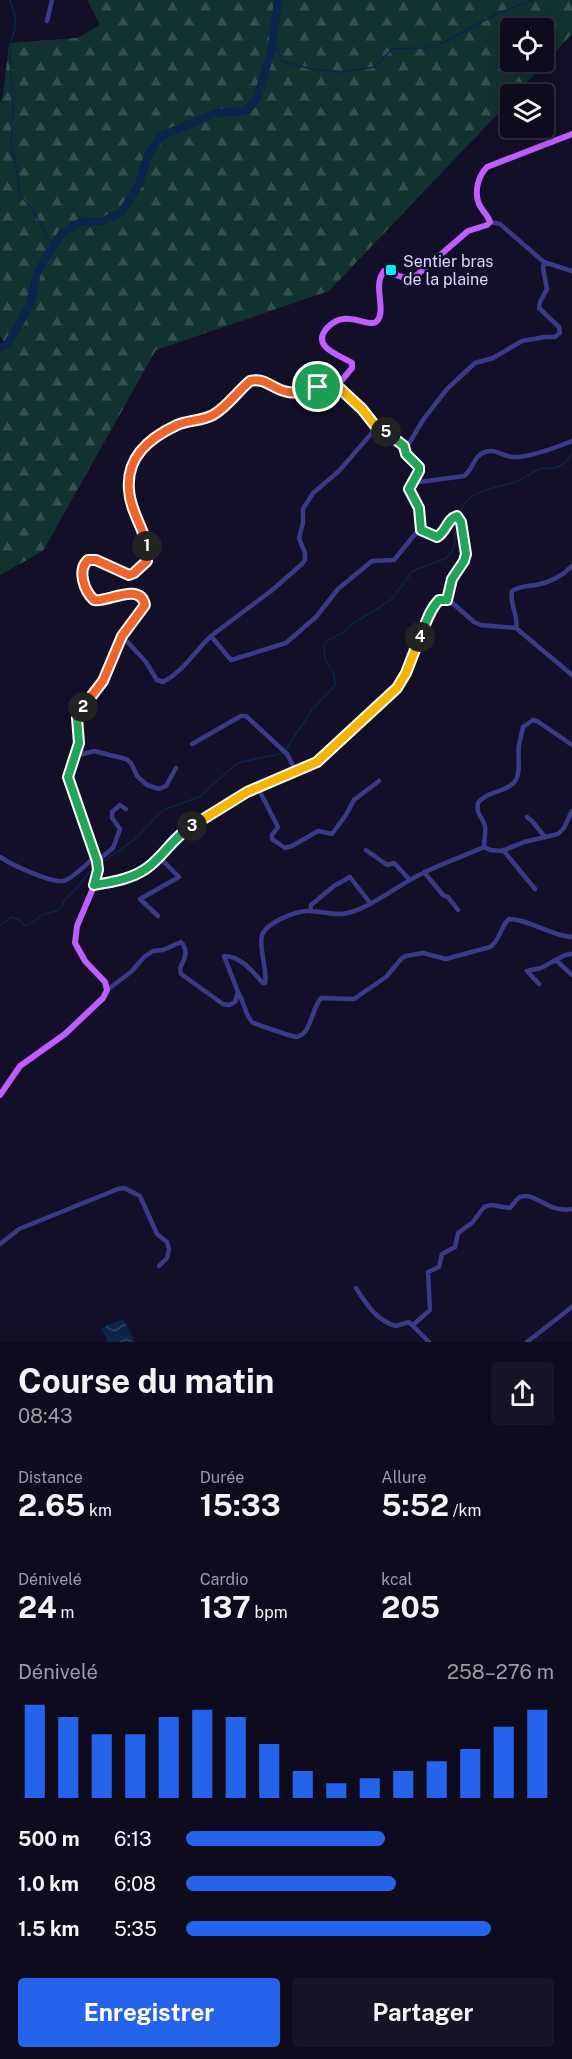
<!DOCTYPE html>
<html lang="fr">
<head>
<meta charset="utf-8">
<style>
	:root { --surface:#0e0b1e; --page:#171427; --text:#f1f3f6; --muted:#9b9ba4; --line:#2e2b3c; --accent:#2563eb }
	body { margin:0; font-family:"Public Sans",sans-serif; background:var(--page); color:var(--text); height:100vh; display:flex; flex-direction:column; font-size:22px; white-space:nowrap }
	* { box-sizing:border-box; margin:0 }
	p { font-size:20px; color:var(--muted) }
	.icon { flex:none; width:33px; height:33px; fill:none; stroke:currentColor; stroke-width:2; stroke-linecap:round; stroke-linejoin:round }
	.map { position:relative; height:1342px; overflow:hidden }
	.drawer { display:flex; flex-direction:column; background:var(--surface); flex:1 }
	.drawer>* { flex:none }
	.buttons { position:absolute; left:500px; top:18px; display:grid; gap:12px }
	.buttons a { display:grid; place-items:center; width:54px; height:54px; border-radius:6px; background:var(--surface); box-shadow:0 3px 15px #0003,0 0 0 2px var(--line); font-size:30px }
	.pin { position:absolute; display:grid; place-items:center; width:51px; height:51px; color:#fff; margin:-26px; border:3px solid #fff; border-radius:50%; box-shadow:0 2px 6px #0007 }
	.km { position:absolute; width:30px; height:30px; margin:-15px; border-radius:50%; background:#222; color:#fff; font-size:16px; line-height:30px; text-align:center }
	.round { display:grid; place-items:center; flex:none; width:63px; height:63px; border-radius:6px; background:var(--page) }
	.overview { display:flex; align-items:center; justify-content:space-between; height:102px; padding:0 18px }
	h1 { font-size:33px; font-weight:700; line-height:45px }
	.figures { display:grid; grid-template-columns:repeat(3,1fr); gap:9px; height:102px; padding:6px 18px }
	.figures div { display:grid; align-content:center }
	.figures b { font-size:30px; font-weight:700 }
	.figures small { font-size:16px; font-weight:400 }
	.figures p { font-size:16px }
	.chart { height:168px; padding:12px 18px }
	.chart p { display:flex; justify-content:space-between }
	.chart svg { width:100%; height:108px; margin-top:6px; stroke:var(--accent); stroke-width:6 }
	.primary-button { display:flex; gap:12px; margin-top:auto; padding:12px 18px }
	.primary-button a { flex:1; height:69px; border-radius:6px; background:var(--accent); color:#fff; font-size:24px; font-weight:700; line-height:69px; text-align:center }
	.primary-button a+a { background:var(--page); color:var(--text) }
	ul { padding:0 18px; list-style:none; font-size:20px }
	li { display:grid; grid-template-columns:96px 72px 1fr; align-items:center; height:45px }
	li i { height:15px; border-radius:8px; background:var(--accent) }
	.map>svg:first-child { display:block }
	.forest { fill:url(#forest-firs); fill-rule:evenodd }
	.water { fill:url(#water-waves) }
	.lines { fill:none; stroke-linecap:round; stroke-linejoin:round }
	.stream { stroke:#0b244b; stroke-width:1.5 }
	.river { stroke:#0b244b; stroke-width:8 }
	.minor { stroke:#3b3a88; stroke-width:4.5 }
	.major { stroke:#bf5dff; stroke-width:6 }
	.split-1-casing { stroke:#fff; stroke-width:12 }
	.split-2-casing { stroke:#fff; stroke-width:12 }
	.split-3-casing { stroke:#fff; stroke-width:12 }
	.split-4-casing { stroke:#fff; stroke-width:12 }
	.split-5-casing { stroke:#fff; stroke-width:12 }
	.split-6-casing { stroke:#fff; stroke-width:12 }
	.split-1 { stroke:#f0652b; stroke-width:8 }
	.split-2 { stroke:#f0652b; stroke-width:8 }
	.split-3 { stroke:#22a559; stroke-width:8 }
	.split-4 { stroke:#f5b400; stroke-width:8 }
	.split-5 { stroke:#22a559; stroke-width:8 }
	.split-6 { stroke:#f5b400; stroke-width:8 }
	.poi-dot { fill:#02ecff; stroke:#130f28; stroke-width:2 }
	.labels { text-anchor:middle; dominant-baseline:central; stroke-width:5; stroke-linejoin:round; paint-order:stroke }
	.poi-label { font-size:16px; fill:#dad6ff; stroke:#130f28; text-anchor:start }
</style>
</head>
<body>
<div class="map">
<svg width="572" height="1342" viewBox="0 0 572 1342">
	<defs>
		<pattern id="forest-firs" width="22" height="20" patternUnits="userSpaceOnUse" patternTransform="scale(1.5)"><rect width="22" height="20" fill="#123230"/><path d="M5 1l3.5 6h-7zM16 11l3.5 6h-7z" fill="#344f4f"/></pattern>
		<pattern id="water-waves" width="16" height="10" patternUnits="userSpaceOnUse" patternTransform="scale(1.5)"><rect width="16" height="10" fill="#0b244b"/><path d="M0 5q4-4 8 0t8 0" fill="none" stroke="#2e4366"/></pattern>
	</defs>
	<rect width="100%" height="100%" fill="#130f28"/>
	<path class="forest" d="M87,0H572V34L516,94H510V101L329,291L156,350L43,551L0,575V352L8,348L0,336V103L3,95L9,43L77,38L100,25ZM510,28H543V62H510Z"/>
	<path class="water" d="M123,1319L135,1342H108L101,1328Z"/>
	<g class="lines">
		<path class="stream" d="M10,0L15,16V28L11,42L10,53L13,111L11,143L18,176L19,194L33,210L53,246
			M272,47L278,50L281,61L311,69L342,72L375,67L392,49L426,48L446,41L498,13L533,0
			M459,515C469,485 496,491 520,480C527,477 533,471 540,469C546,467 553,470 558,467C564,464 568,458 572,454
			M286,749L311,711L335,685L334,675L325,659L324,647L327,641L342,633L354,623L391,600L412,572L417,569L447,558L454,548L457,520
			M104,861L134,840L163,810L199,797L235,765L241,762L284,753
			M0,925L12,917L20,920L24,925H28L44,914L57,911L62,907L65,899L76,889L96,864"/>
		<path class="river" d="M0,348L7,345L30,305L37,273L53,246L62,233L81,222L103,221L122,212L139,184L148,155L161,136L216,113L246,111L257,99L272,47L278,0"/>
		<path class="minor" d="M47,21L52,0
			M490,222L500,224L544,262L572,271
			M334,383L362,409L377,427L383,429L401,445H408L423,420L447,389L475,363L493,358L522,341L545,337H555L560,333L559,327L539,308L540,302L547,289L543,268L544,262
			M404,446L406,454L419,467V471L412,483
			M420,528L424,532L437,537L440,536L454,517L460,518L461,522L466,554L464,562L452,579L447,600
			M516,628C519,615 509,605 512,591C519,586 528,586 536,585C551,582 562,576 572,566
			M122,636L146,662L157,680L163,682C184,671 194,652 211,636L231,660L286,643L316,617L338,589L372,561L394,560L420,528L419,508L409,493V485L412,483L464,476C473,470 474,455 485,452C496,448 502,456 512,457C528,458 557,447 572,441
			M211,636L271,591L302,564L305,560V553L299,538L303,523V509L313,493L339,471L377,427
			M192,744L241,716H246L287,754L296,772
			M75,756L94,751L126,759L131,763L137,776L147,785L159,789L166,786L176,768
			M258,788L278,827L272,835V839L285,848L292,846L318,831L332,834L346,815L354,800L379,781
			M527,817L532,821L545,837
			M484,847C484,840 486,833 485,826C482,816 476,815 478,803C486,792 501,793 511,785C523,778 517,757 519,745C520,739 522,733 523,727L533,720L537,721L572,745
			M484,847L490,850L502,851L524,842L558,834L564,828L572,811
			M366,850L387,865L394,863L410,880
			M503,850L535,889
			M0,857C11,864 55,886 66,880C77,875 87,863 96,856
			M97,861L113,848L120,829L112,818V812L120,805L126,809
			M424,872L443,895L448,897L458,910
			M94,886L121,880L146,869L164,852L180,833L217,810L247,792L304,769L318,761L397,688C412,664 422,618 439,600H449L474,622L481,625L516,628L572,675
			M310,911L311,905L334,886L350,877L370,903
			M158,916L140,899L179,877L159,857
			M556,960L572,975
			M539,984L527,971L541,968L565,955L572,954
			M107,990L131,972L144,957L153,951L163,950L181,942C189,951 185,958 180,968L181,974L223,1004L229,1005L235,1002L238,992L224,956C241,956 253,972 263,983H265C268,971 257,943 263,933C270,921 294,912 307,911C321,910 333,917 348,913C376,905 399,884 425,872C444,863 464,856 484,847
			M238,992C244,1001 245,1015 252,1022C255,1024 293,1037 297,1037C301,1036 302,1035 305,1032C312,1022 313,1008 321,998L354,999L386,977L402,958L406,956L423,953L446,959L490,947C500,941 500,927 509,919C529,919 550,936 572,937
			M0,1244L19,1229L118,1189L124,1188L140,1196L157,1234L167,1242L169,1250L167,1258L159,1266
			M356,1288C366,1304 377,1321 396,1326L409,1322L429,1342
			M413,1325L430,1310L428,1272L439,1267L442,1254L455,1247L458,1233L473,1222L484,1207L491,1205L510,1208C513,1205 516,1199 520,1197C535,1191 549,1214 572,1209
			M527,1342L572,1307"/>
		<path class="major" d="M0,1095L20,1066L65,1034L103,998L107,990L105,982L85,961L75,943L77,926L94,886L98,866L68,777L79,743L77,718L103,681L122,636L145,605C141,580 107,603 94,600C83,591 77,570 88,560L103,563L129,575L134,573L147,561C149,535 131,515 129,490C126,458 150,438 177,425C188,420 202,421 213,415C227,408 237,392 250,381H265L281,391L300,393L342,380L352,368V363C342,356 311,348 326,329C346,306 369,330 377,321C387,310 372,286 384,271C399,272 400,283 417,275L468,231L487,225L490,222C488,215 482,211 479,204C474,192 478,176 487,167L572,134"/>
	</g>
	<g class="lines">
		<g class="split-1-casing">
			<path id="split-1" d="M147,546C143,527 130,510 129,490C126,457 149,438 177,425C188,420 202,421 213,415C227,407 237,392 250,381C266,377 273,390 288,392C298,394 308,390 318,387"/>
		</g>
		<g class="split-2-casing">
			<path id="split-2" d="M83,707L103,681L122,636L145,605C140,581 107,603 94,600C84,591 77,570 88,560H96L129,575L134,573L147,561V546"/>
		</g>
		<g class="split-3-casing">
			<path id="split-3" d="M83,707L77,718L79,743L68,777L97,861L98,870L94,885C112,882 132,879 147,868C165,855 172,838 192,826"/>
		</g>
		<g class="split-4-casing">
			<path id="split-4" d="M192,826L247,792L317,762L397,688L406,673L420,637"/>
		</g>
		<g class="split-5-casing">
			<path id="split-5" d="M386,432L404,446L406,454L419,467V471L409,489L419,508L421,530L437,537C446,532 447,519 457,516L461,522L466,554L464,561L452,579L447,600H439C429,610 426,624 420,637"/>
		</g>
		<g class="split-6-casing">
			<path id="split-6" d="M318,387L334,383L362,409L377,428L386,432"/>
		</g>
		<use href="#split-1" class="split-1"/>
		<use href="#split-2" class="split-2"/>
		<use href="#split-3" class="split-3"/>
		<use href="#split-4" class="split-4"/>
		<use href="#split-5" class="split-5"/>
		<use href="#split-6" class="split-6"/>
	</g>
	<rect class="poi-dot" x="385" y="264" width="12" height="12" rx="3"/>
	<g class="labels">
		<g class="poi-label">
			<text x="403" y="261">Sentier bras<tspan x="403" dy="18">de la plaine</tspan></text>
		</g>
	</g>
</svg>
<div class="buttons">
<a><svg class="icon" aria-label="locate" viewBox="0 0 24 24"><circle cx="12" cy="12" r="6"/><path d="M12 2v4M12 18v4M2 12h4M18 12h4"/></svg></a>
<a><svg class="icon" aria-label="layers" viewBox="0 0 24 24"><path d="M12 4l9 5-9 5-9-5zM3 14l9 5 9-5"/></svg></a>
</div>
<div class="pin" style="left:318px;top:387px;background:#1e9e55"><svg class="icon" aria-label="arrive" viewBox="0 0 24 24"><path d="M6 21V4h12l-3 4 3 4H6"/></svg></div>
<b class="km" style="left:147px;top:546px">1</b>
<b class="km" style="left:83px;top:707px">2</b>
<b class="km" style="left:192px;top:826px">3</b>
<b class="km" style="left:420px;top:637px">4</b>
<b class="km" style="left:386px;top:432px">5</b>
</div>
<section class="drawer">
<div class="overview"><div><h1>Course du matin</h1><p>08:43</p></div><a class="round"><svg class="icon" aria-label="share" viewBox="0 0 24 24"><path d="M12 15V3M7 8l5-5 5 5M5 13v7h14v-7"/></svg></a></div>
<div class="figures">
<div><p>Distance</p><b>2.65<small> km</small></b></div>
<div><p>Durée</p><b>15:33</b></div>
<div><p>Allure</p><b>5:52<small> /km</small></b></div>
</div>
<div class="figures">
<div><p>Dénivelé</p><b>24<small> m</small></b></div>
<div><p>Cardio</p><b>137<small> bpm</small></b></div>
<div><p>kcal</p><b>205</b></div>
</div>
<div class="chart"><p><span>Dénivelé</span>258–276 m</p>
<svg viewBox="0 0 160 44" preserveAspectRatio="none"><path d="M5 44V6M15 44V11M25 44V18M35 44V18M45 44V11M55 44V8M65 44V11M75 44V22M85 44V33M95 44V38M105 44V36M115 44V33M125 44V29M135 44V24M145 44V15M155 44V8"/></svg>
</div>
<ul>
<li><b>500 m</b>6:13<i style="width:54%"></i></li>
<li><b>1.0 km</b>6:08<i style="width:57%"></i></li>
<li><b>1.5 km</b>5:35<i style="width:83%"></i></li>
</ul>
<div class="primary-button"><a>Enregistrer</a><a>Partager</a></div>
</section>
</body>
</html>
